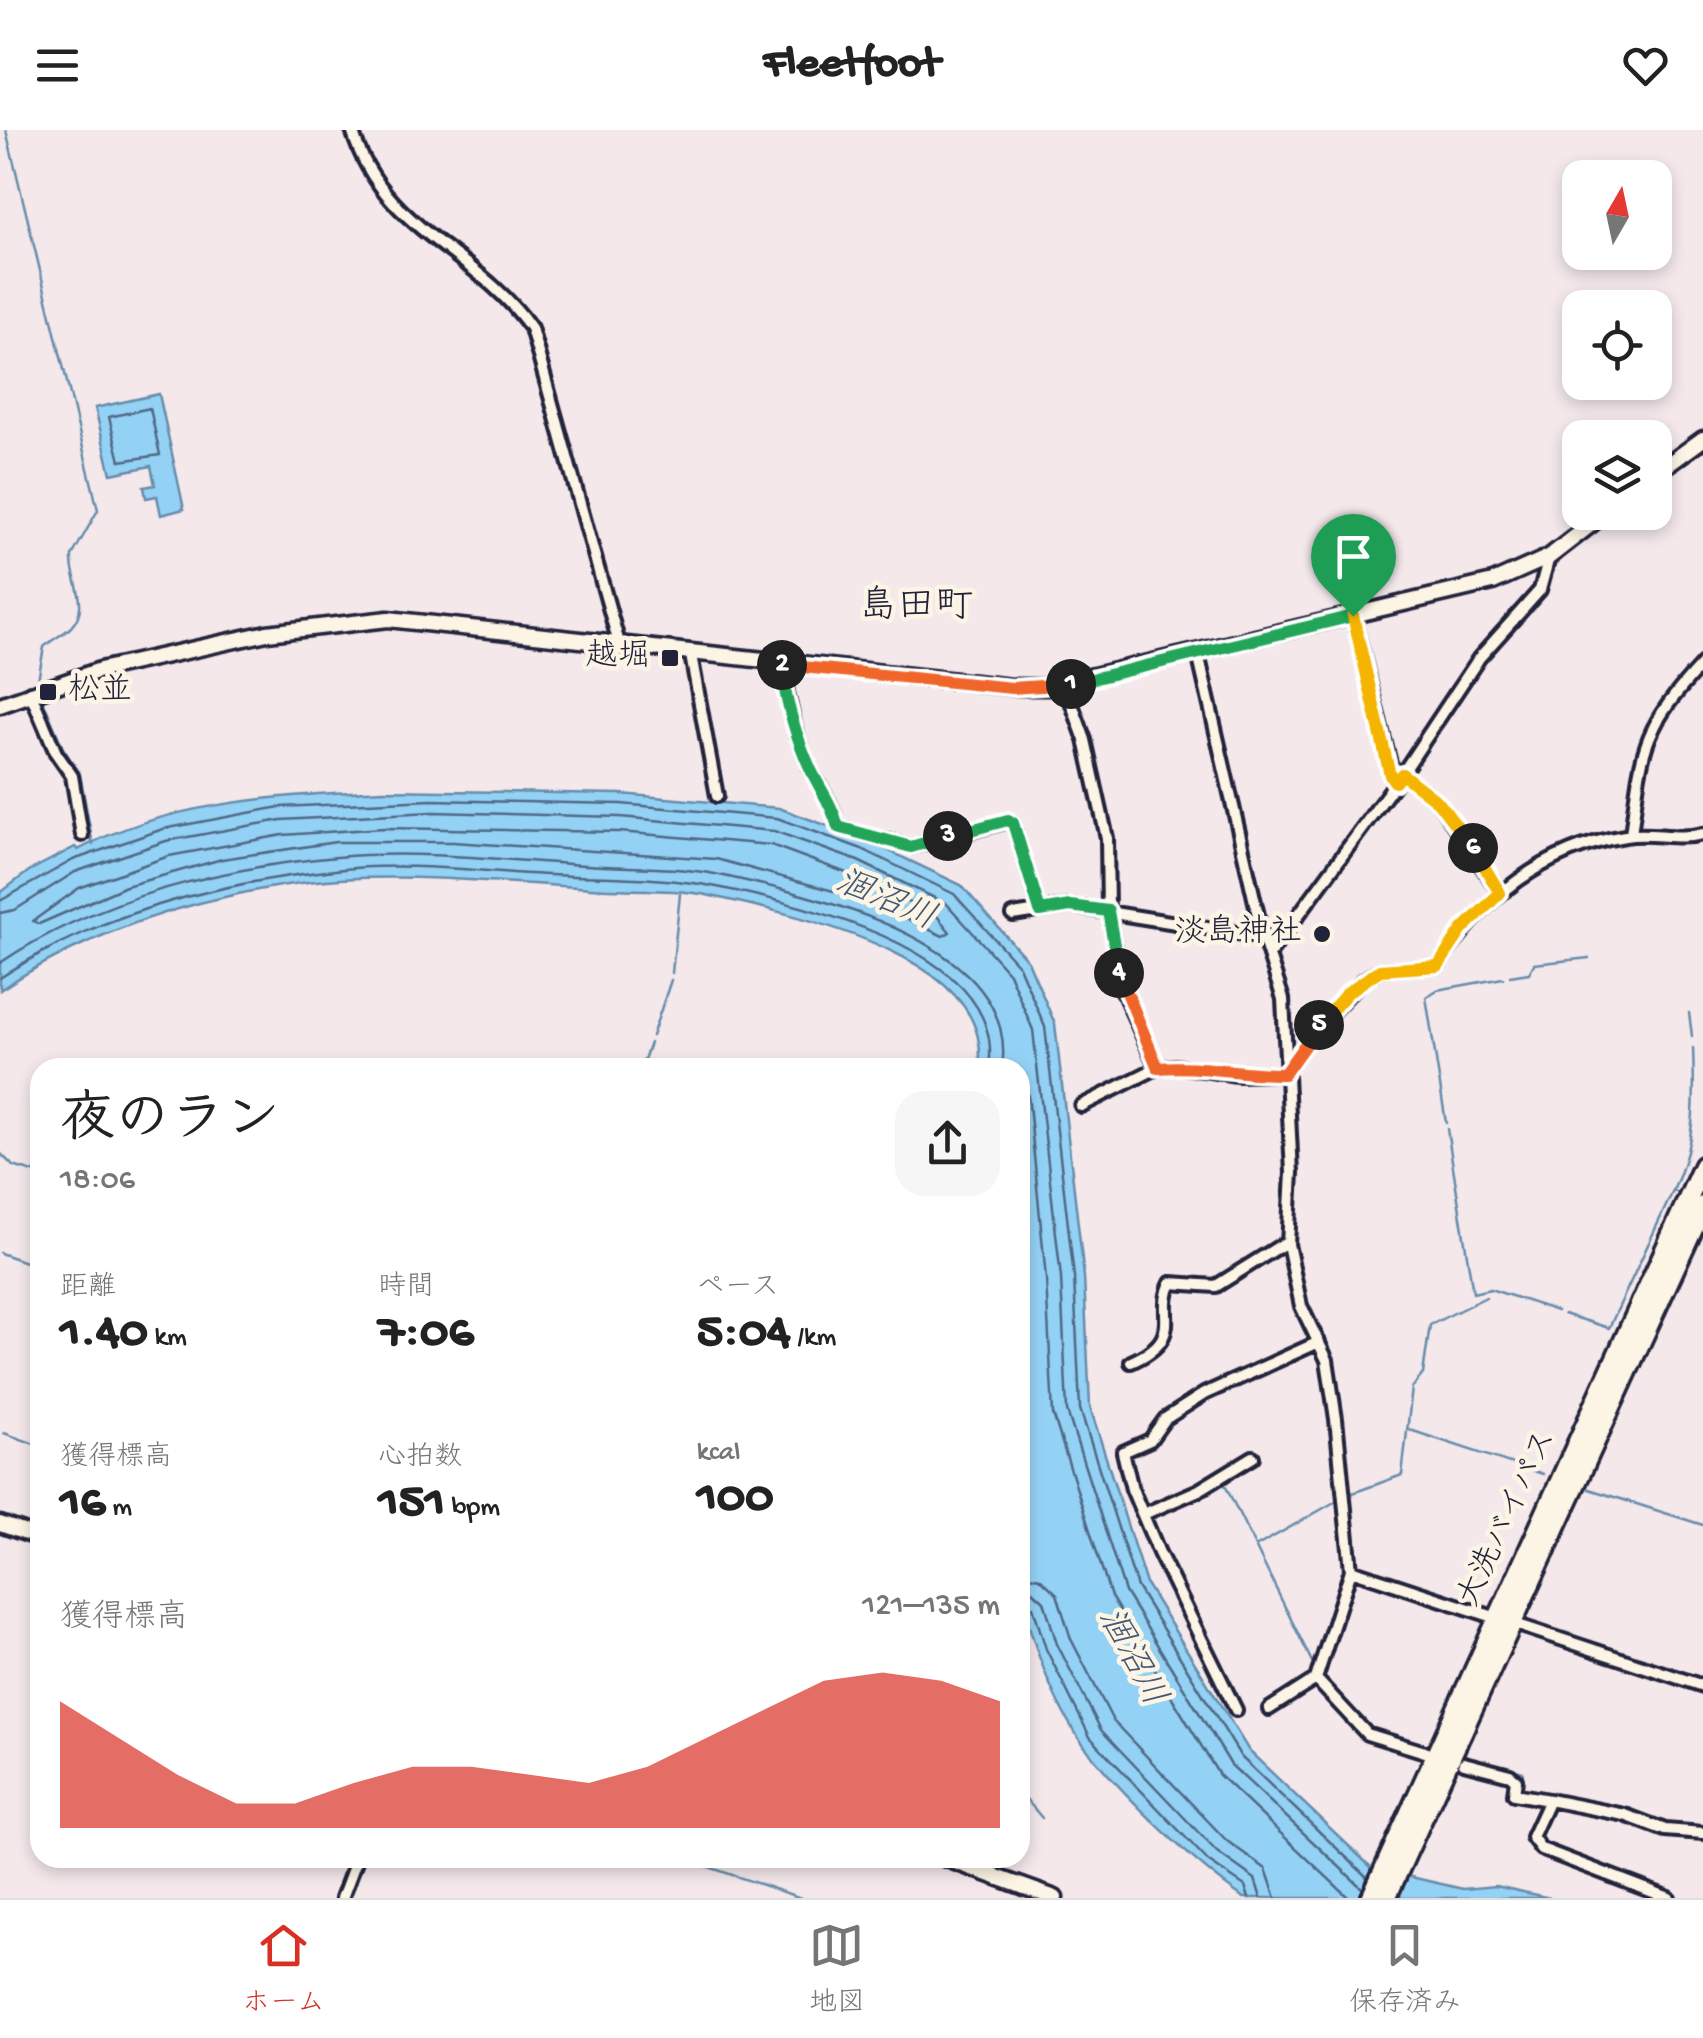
<!DOCTYPE html>
<html lang="ja">
<head>
<meta charset="utf-8">
<style>
	:root { --surface:#fff; --page:#f6f6f6; --text:#222; --muted:#767676; --line:#e0e0e0; --accent:#d93025 }
	body { margin:0; font-family:"Gochi Hand","Klee One",sans-serif; background:var(--page); color:var(--text); height:100vh; display:flex; flex-direction:column; font-size:38px; white-space:nowrap }
	* { box-sizing:border-box; margin:0 }
	p { font-size:32px; color:var(--muted) }
	.icon { flex:none; width:55px; height:55px; fill:none; stroke:currentColor; stroke-width:2; stroke-linecap:round; stroke-linejoin:round }
	.map { position:relative; flex:1; overflow:hidden }
	.sheet { position:absolute; left:30px; top:928px; width:1000px; height:810px; display:flex; flex-direction:column; background:var(--surface); border-radius:30px; box-shadow:0 5px 15px #0003 }
	.sheet>* { flex:none }
	.needle { width:65px; rotate:9deg }
	.tools { position:absolute; left:1562px; top:30px; display:grid; gap:20px }
	.tools a { display:grid; place-items:center; width:110px; height:110px; border-radius:20px; background:var(--surface); box-shadow:0 5px 15px #0003; font-size:50px }
	.pin { position:absolute; display:grid; place-items:center; width:85px; height:85px; color:#fff; margin:-102px -42px; border-radius:50% 50% 50% 0; rotate:-45deg; box-shadow:0 0 10px #0007 }
	.pin .icon { rotate:45deg }
	.km { position:absolute; width:50px; height:50px; margin:-25px; border-radius:50%; background:#222; color:#fff; font-size:28px; line-height:50px; text-align:center }
	.round { display:grid; place-items:center; flex:none; width:105px; height:105px; border-radius:30px; background:var(--page) }
	.head { display:flex; align-items:center; justify-content:space-between; height:170px; padding:0 30px }
	h1 { font-size:55px; font-weight:700; line-height:75px }
	.stats { display:grid; grid-template-columns:repeat(3,1fr); gap:15px; height:170px; padding:10px 30px }
	.stats div { display:grid; align-content:center }
	.stats b { font-size:50px; font-weight:700 }
	.stats small { font-size:28px; font-weight:400 }
	.stats p { font-size:28px }
	.chart { height:280px; padding:20px 30px }
	.chart p { display:flex; justify-content:space-between }
	.chart svg { width:100%; height:180px; margin-top:10px; fill:var(--accent); opacity:.7 }
	header { display:flex; justify-content:space-between; align-items:center; height:130px; padding:0 30px; background:var(--surface); font-size:45px; font-weight:700 }
	.tab-bar { display:flex; justify-content:space-around; align-items:center; height:140px; border-top:2px solid var(--line); background:var(--surface); font-size:28px; color:var(--muted) }
	.tab-bar a { display:grid; justify-items:center; gap:5px }
	.tab-bar .selected { color:var(--accent) }
	.map>svg:first-child { display:block }
	.water { fill:#94d2f5; stroke:#668cab; stroke-width:2.5 }
	.lines { fill:none; stroke-linecap:round; stroke-linejoin:round }
	.shore { stroke:#506885; stroke-width:2.5 }
	.stream { stroke:#668cab; stroke-width:2.5 }
	.street-casing { stroke:#22223b; stroke-width:18 }
	.secondary-casing { stroke:#22223b; stroke-width:21 }
	.highway-casing { stroke:#22223b; stroke-width:25 }
	.street { stroke:#fcf5e5; stroke-width:10 }
	.secondary { stroke:#fcf5e5; stroke-width:14 }
	.highway { stroke:#fcf5e5; stroke-width:18 }
	.split-1-casing { stroke:#fff; stroke-width:20 }
	.split-2-casing { stroke:#fff; stroke-width:20 }
	.split-3-casing { stroke:#fff; stroke-width:20 }
	.split-4-casing { stroke:#fff; stroke-width:20 }
	.split-5-casing { stroke:#fff; stroke-width:20 }
	.split-6-casing { stroke:#fff; stroke-width:20 }
	.split-7-casing { stroke:#fff; stroke-width:20 }
	.split-1 { stroke:#22a559; stroke-width:12 }
	.split-2 { stroke:#f0652b; stroke-width:12 }
	.split-3 { stroke:#22a559; stroke-width:12 }
	.split-4 { stroke:#22a559; stroke-width:12 }
	.split-5 { stroke:#f0652b; stroke-width:12 }
	.split-6 { stroke:#f5b400; stroke-width:12 }
	.split-7 { stroke:#f5b400; stroke-width:12 }
	.poi-dot { fill:#22223b; stroke:#fcf5e5; stroke-width:4 }
	.labels { text-anchor:middle; dominant-baseline:central; stroke-width:9; stroke-linejoin:round; paint-order:stroke }
	.poi-label { font-size:32px; fill:#22223b; stroke:#fcf5e5; text-anchor:end }
	.street-label { font-size:32px; fill:#22223b; stroke:#fcf5e5 }
	.water-label { font-size:35px; font-style:italic; fill:#445773; stroke:#fcf5e5 }
	.quarter-label { font-size:38px; fill:#22223b; stroke:#fcf5e5 }
</style>
</head>
<body>
<header><svg class="icon" aria-label="menu" viewBox="0 0 24 24"><path d="M4 6h16M4 12h16M4 18h16"/></svg>Fleetfoot<svg class="icon" aria-label="heart" viewBox="0 0 24 24"><path d="M12 20l-8-8c-3-5 5-10 8-4 3-6 11-1 8 4z"/></svg></header>
<div class="map">
<svg width="1703" height="1768" viewBox="0 0 1703 1768">
	<rect width="100%" height="100%" fill="#f4e8eb"/>
	<filter id="ink" filterUnits="userSpaceOnUse"><feTurbulence type="fractalNoise" baseFrequency=".01" numOctaves="2"/><feDisplacementMap in="SourceGraphic" scale="20" xChannelSelector="R" yChannelSelector="G"/><feConvolveMatrix kernelMatrix="1 2 1 2 8 2 1 2 1" color-interpolation-filters="sRGB"/></filter>
	<g filter="url(#ink)">
		<path class="water" d="M159,264L184,379L161,385L157,366L146,368L144,357L155,355L151,336L111,344L95,278Z
			M382,660L621,664L779,678L866,710L961,755L1028,831L1055,894L1084,1147L1090,1277L1146,1454L1249,1621L1372,1738L1463,1759L1496,1756L1550,1768H1244C1193,1733 1121,1664 1083,1614C1052,1572 1034,1515 1020,1466V938L979,937C995,826 793,784 711,766C673,758 630,761 590,758C508,753 424,744 341,749C305,751 265,758 229,766C150,783 67,815 0,860V763L29,741L75,717L78,720C167,671 282,666 382,660Z"/>
		<g class="lines">
			<path class="shore" d="M150,278L160,325L120,331L109,287Z
				M384,698L619,702L771,715L852,745L937,786L950,802L943,806L870,771L716,729L453,712H336L222,729L126,756L39,794L33,791L79,758L169,726L283,705Z
				M0,771L73,730L163,699L280,677L432,670L621,674L777,688L862,719L954,764L1019,836L1045,897L1074,1147L1080,1279L1137,1457L1241,1627L1368,1748
				M0,783L15,780L75,742L166,711L281,690L432,682L620,687L774,701L858,731L947,774L1009,843L1033,900L1061,1148L1067,1281L1125,1462L1231,1635L1363,1759
				M0,833C96,768 223,737 337,727C419,720 504,730 586,735C628,738 674,736 715,744C807,764 1021,810 1002,938
				M0,848C98,782 219,753 335,740C398,732 467,740 531,744C590,748 654,745 712,756C798,773 1007,820 989,938
				M1020,942L1025,946L1029,974L1046,1149L1053,1284L1111,1467L1219,1645L1349,1768
				M1020,1444L1040,1448L1057,1464L1071,1509L1113,1591L1227,1711L1266,1739L1276,1768
				M1020,1459L1033,1461L1044,1471L1057,1514L1101,1600L1217,1722L1255,1749L1261,1768
				M1020,1471L1033,1477L1046,1519L1090,1607L1209,1732L1245,1756L1249,1768"/>
			<path class="stream" d="M6,0L98,380L72,426C70,450 92,475 71,497C63,505 52,509 44,517L37,556
				M42,568L63,618L80,644L93,715
				M672,843L680,764
				M1510,846L1529,843L1534,834L1589,828
				M1689,883L1692,906
				M652,906L671,850
				M641,938L650,913
				M1446,993L1426,867L1437,860L1503,848
				M1447,999L1473,1163L1490,1159L1557,1181
				M0,1023L13,1036L40,1044
				M1679,1063L1673,1061C1696,1011 1695,972 1693,918
				M0,1123L40,1137
				M1564,1184L1609,1198L1673,1061
				M1407,1299L1543,1344
				M4,1303L40,1316
				M1224,1353L1314,1536
				M1589,1359L1703,1395
				M1350,1364L1402,1345L1412,1258L1423,1244L1430,1195L1486,1167
				M17,1390L40,1398
				M1257,1416L1338,1370
				M1403,1610L1426,1617
				M1466,1628L1523,1642L1521,1660
				M1020,1662L1042,1688
				M1538,1664L1623,1678
				M1630,1680L1666,1694L1703,1697
				M682,1728L801,1768
				M976,1728L998,1735
				M348,1768L356,1746"/>
			<g class="street-casing">
				<path id="street" d="M352,0C382,100 477,121 531,198L620,517
					M1353,486L1395,653
					M1198,524L1263,807L1283,869L1292,1043L1288,1114L1301,1176L1327,1230L1336,1289L1351,1440L1316,1549
					M691,525L717,666
					M781,535C789,570 795,608 811,640C822,661 833,674 838,697L911,717L1008,691L1013,693L1040,781
					M1065,555L1085,610L1107,708L1108,781L1123,862L1157,938
					M30,562L56,623L72,646L82,705
					M1402,644L1438,672L1500,763
					M1631,705C1642,617 1641,600 1703,533
					M1013,785L1070,776L1263,807
					M1269,825L1402,644L1479,528L1540,460L1549,427
					M1081,976L1157,938L1176,936L1237,945L1284,944L1317,897L1362,851L1380,840L1438,836C1482,769 1544,719 1625,706C1651,701 1676,711 1703,704
					M1131,1232C1187,1207 1155,1185 1171,1153L1216,1156L1288,1111
					M1146,1383L1199,1360L1253,1327
					M1351,1440L1703,1556
					M1269,1579L1316,1549L1367,1604L1425,1622
					M1236,1580L1159,1423L1132,1359L1123,1322L1150,1310L1165,1289L1204,1264L1319,1212
					M1464,1633L1510,1645L1516,1650L1514,1664L1549,1670L1532,1707L1541,1719L1669,1768
					M1549,1670L1625,1685L1665,1700L1703,1703
					M342,1768L357,1728"/>
			</g>
			<g class="secondary-casing">
				<path id="secondary" d="M1655,344L1703,309
					M0,575L100,540L267,503L388,489L1012,557H1047L1493,452L1549,427L1607,382
					M0,1394L40,1408
					M944,1728L1055,1768"/>
			</g>
			<g class="highway-casing">
				<path id="highway" d="M1371,1768L1703,1036
					M1386,1768L1703,1076"/>
			</g>
			<use href="#street" class="street"/>
			<use href="#secondary" class="secondary"/>
			<use href="#highway" class="highway"/>
		</g>
	</g>
	<g class="lines" filter="url(#ink)">
		<g class="split-1-casing">
			<path id="split-1" d="M1071,554L1353,486"/>
		</g>
		<g class="split-2-casing">
			<path id="split-2" d="M782,535L1012,558L1071,554"/>
		</g>
		<g class="split-3-casing">
			<path id="split-3" d="M782,535C783,565 797,610 811,640C821,661 832,674 838,697L911,717L948,706"/>
		</g>
		<g class="split-4-casing">
			<path id="split-4" d="M948,706L1008,690L1013,693L1040,781L1070,776L1108,781L1119,843"/>
		</g>
		<g class="split-5-casing">
			<path id="split-5" d="M1119,843L1158,938C1199,934 1242,945 1284,944L1319,895"/>
		</g>
		<g class="split-6-casing">
			<path id="split-6" d="M1319,895L1348,862L1380,840L1438,836L1462,800L1500,763L1473,718"/>
		</g>
		<g class="split-7-casing">
			<path id="split-7" d="M1353,486L1390,645L1395,652L1402,644L1438,672L1473,718"/>
		</g>
		<use href="#split-1" class="split-1"/>
		<use href="#split-2" class="split-2"/>
		<use href="#split-3" class="split-3"/>
		<use href="#split-4" class="split-4"/>
		<use href="#split-5" class="split-5"/>
		<use href="#split-6" class="split-6"/>
		<use href="#split-7" class="split-7"/>
	</g>
	<g class="poi-dot">
		<rect x="660" y="518" width="20" height="20" rx="5"/>
		<rect x="38" y="552" width="20" height="20" rx="5"/>
		<circle cx="1322" cy="804" r="10"/>
	</g>
	<g class="labels">
		<g class="poi-label">
			<text x="650" y="528">越堀</text>
			<text x="68" y="562" text-anchor="start">松並</text>
			<text x="1302" y="804">淡島神社</text>
		</g>
		<g class="street-label">
			<text transform="translate(1509 1389) rotate(-65)">大洗バイパス</text>
		</g>
		<g class="water-label">
			<text transform="translate(885 772) rotate(23)">涸沼川</text>
			<text transform="translate(1130 1528) rotate(62)">涸沼川</text>
		</g>
		<g class="quarter-label">
			<text x="916" y="479">島田町</text>
		</g>
	</g>
</svg>
<div class="tools">
<a><svg class="needle" viewBox="-14 -14 28 28"><path d="M0-13l5 13h-10z" fill="#e53935"/><path d="M0 13l5-13h-10z" fill="#767676"/></svg></a>
<a><svg class="icon" aria-label="locate" viewBox="0 0 24 24"><circle cx="12" cy="12" r="6"/><path d="M12 2v4M12 18v4M2 12h4M18 12h4"/></svg></a>
<a><svg class="icon" aria-label="layers" viewBox="0 0 24 24"><path d="M12 4l9 5-9 5-9-5zM3 14l9 5 9-5"/></svg></a>
</div>
<div class="pin" style="left:1353px;top:486px;background:#1e9e55"><svg class="icon" aria-label="arrive" viewBox="0 0 24 24"><path d="M6 21V4h12l-3 4 3 4H6"/></svg></div>
<b class="km" style="left:1071px;top:554px">1</b>
<b class="km" style="left:782px;top:535px">2</b>
<b class="km" style="left:948px;top:706px">3</b>
<b class="km" style="left:1119px;top:843px">4</b>
<b class="km" style="left:1319px;top:895px">5</b>
<b class="km" style="left:1473px;top:718px">6</b>
<section class="sheet">
<div class="head"><div><h1>夜のラン</h1><p>18:06</p></div><a class="round"><svg class="icon" aria-label="share" viewBox="0 0 24 24"><path d="M12 15V3M7 8l5-5 5 5M5 13v7h14v-7"/></svg></a></div>
<div class="stats">
<div><p>距離</p><b>1.40<small> km</small></b></div>
<div><p>時間</p><b>7:06</b></div>
<div><p>ペース</p><b>5:04<small> /km</small></b></div>
</div>
<div class="stats">
<div><p>獲得標高</p><b>16<small> m</small></b></div>
<div><p>心拍数</p><b>151<small> bpm</small></b></div>
<div><p>kcal</p><b>100</b></div>
</div>
<div class="chart"><p><span>獲得標高</span>121–135 m</p>
<svg viewBox="0 0 160 44" preserveAspectRatio="none"><path d="M0 44V13L10 22L20 31L30 38L40 38L50 33L60 29L70 29L80 31L90 33L100 29L110 22L120 15L130 8L140 6L150 8L160 13V44z"/></svg>
</div>
</section>
</div>
<nav class="tab-bar">
<a class="selected"><svg class="icon" aria-label="home" viewBox="0 0 24 24"><path d="M3 11l9-7 9 7M6 9v11h12V9"/></svg>ホーム</a>
<a><svg class="icon" aria-label="map" viewBox="0 0 24 24"><path d="M3 6l6-2 6 2 6-2v14l-6 2-6-2-6 2zM9 4v14M15 6v14"/></svg>地図</a>
<a><svg class="icon" aria-label="saved" viewBox="0 0 24 24"><path d="M7 4h10v16l-5-4-5 4z"/></svg>保存済み</a>
</nav>
</body>
</html>
